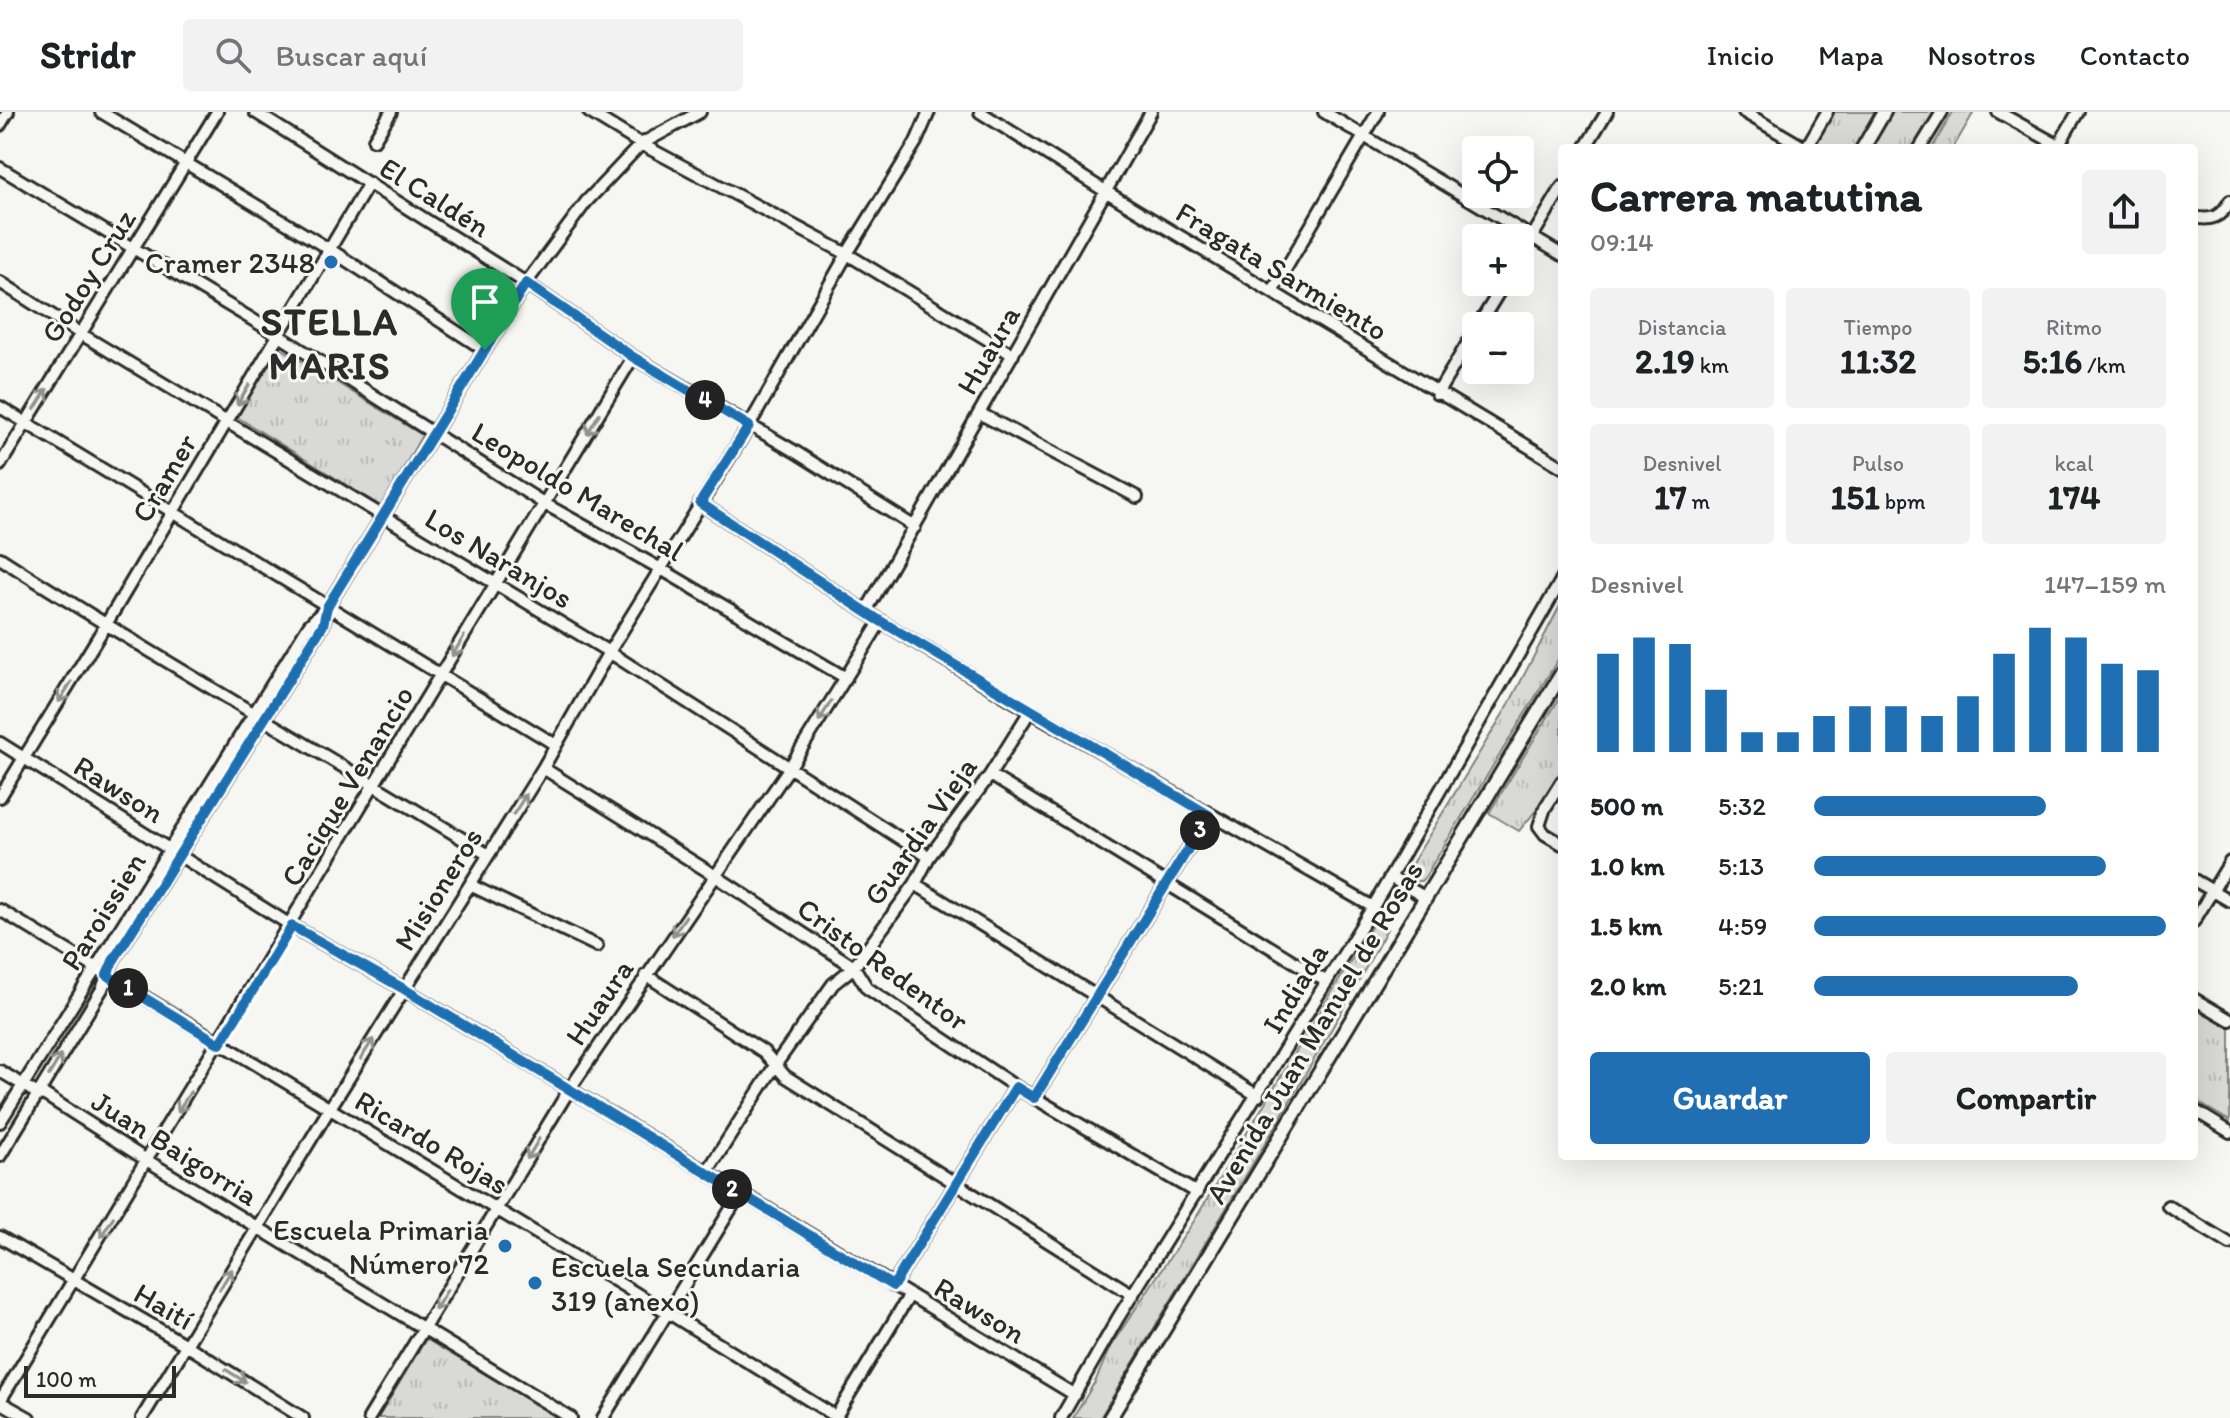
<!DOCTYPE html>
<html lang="es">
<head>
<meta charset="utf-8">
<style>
	:root { --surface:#fff; --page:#f2f2f2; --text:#202124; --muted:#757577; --line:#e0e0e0; --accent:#1f6fb2 }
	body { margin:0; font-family:Itim,sans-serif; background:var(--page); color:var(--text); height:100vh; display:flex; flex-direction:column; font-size:30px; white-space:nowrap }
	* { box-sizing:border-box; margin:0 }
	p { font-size:26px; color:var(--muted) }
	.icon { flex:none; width:44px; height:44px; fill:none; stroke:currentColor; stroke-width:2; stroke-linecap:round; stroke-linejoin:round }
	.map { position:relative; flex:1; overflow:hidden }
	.side { position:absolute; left:1558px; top:32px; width:640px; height:1016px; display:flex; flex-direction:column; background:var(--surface); border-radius:8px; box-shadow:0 8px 32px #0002 }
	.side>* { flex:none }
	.controls { position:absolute; left:1462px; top:24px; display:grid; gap:16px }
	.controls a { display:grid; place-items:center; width:72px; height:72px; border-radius:8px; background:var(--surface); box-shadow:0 8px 32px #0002; font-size:40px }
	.scale { position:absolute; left:24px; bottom:20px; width:152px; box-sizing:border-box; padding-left:8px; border:4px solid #2b2b2b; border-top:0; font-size:22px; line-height:28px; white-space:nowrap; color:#2b2b2b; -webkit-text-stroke:6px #f6f6f2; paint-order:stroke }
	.pin { position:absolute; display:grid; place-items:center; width:68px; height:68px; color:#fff; margin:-82px -34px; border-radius:50% 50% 50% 0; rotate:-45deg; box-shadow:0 0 8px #0007 }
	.pin .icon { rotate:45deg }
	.km { position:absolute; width:40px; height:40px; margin:-20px; border-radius:50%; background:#222; color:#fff; font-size:22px; line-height:40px; text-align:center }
	.round { display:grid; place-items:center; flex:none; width:84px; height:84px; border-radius:8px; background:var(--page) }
	.head { display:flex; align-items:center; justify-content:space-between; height:136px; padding:0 32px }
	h1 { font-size:44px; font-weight:700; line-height:60px }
	.metrics { display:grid; grid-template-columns:repeat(3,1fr); gap:12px; height:136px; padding:8px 32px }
	.metrics div { display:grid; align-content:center; border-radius:8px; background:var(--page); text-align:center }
	.metrics b { font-size:34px; font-weight:700 }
	.metrics small { font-size:22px; font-weight:400 }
	.metrics p { font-size:22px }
	.chart { height:224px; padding:16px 32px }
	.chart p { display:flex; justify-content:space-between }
	.chart svg { width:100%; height:144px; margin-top:8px; stroke:var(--accent); stroke-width:6 }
	.primary-button { display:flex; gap:16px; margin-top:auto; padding:16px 32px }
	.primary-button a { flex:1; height:92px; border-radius:8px; background:var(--accent); color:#fff; font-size:32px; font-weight:700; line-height:92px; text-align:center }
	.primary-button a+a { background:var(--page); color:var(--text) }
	ul { padding:0 32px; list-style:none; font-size:26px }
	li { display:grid; grid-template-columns:128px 96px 1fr; align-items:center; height:60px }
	li i { height:20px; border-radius:10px; background:var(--accent) }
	header { display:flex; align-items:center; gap:48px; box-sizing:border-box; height:112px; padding:0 40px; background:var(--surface); border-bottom:2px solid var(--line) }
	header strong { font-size:38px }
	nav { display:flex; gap:44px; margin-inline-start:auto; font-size:28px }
	.search { width:560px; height:72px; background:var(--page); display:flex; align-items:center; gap:20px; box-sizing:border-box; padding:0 28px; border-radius:8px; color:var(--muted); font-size:30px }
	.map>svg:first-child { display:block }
	.grass { fill:url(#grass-tufts); stroke:#828280; stroke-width:2 }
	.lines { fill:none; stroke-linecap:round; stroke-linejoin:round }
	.minor-casing { stroke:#2b2b2b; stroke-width:16 }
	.major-casing { stroke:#2b2b2b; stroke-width:18 }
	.minor { stroke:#f6f6f2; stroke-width:10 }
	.major { stroke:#f6f6f2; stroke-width:12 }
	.oneway { stroke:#90908e }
	.route-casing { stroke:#fff; stroke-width:16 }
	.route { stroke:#1f6fb2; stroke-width:10 }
	.poi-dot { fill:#1f6fb2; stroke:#f6f6f2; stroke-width:3 }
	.labels { text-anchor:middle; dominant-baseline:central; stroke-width:6; stroke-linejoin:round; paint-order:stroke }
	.street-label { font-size:30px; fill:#2b2b2b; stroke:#f6f6f2 }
	.poi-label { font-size:30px; fill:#2b2b2b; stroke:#f6f6f2; text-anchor:end }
	.district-label { font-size:38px; font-weight:bold; letter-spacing:2px; fill:#2b2b2b; stroke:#f6f6f2 }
</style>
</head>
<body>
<header>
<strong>Stridr</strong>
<div class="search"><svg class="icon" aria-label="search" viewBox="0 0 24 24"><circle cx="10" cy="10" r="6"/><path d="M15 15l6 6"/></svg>Buscar aquí</div>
<nav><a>Inicio</a><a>Mapa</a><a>Nosotros</a><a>Contacto</a></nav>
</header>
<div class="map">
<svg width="2230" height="1306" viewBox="0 0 2230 1306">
	<defs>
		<pattern id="grass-tufts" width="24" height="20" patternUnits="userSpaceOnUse" patternTransform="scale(2)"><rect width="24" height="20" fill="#d9d9d5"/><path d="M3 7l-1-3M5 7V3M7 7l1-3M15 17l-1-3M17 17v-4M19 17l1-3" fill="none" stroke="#babab7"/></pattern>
	</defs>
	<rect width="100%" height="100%" fill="#f6f6f2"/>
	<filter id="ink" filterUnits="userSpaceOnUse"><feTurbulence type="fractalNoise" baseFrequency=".0125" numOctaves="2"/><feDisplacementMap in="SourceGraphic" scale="16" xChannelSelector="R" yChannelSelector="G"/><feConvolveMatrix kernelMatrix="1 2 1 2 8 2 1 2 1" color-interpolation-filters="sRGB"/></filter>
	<g filter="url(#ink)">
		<path class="grass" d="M1832,0H1875L1854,36H1811Z
			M1893,0H1936L1915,36H1872Z
			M1953,0H1974L1953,36H1932Z
			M279,235L422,323L382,395L237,305Z
			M1562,490V541L1425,765L1421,769H1412L1408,763V758L1509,592Z
			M1562,582V657L1539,695L1519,719L1489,701Z
			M1378,809L1383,810L1387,817C1297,984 1197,1144 1100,1306H1073L1096,1268L1110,1235L1194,1109L1374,810Z
			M2194,895L2230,916V1009L2194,988Z
			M426,1227L559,1306H378Z"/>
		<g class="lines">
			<g class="minor-casing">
				<path id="minor" d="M101,0L329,137L485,238
					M255,0L526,171L633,245L794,339L915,415
					M589,0L641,32L847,142L1013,243
					M980,0L1105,79L1562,355
					M1324,0L1562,143
					M1744,0L1805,36
					M1998,0L2063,36
					M0,13L8,0
					M374,28L391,0
					M1585,36L1607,0
					M1806,36L1827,0
					M1920,36L1942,0
					M2057,36L2078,0
					M0,56L278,223L545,392L661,457L846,566
					M2194,105C2212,109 2221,105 2230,89
					M1520,145L1562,75
					M0,170L81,222L609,540L929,745
					M1272,180L1378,0
					M1478,214L1505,170
					M1437,282L1476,217
					M0,295L556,633
					M979,301L1137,385
					M0,353L217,0
					M700,391L877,507L1030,599L1373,795
					M0,446C160,549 326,642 487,742
					M866,499L1151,0
					M0,631L292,814L404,877L1075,1283
					M543,656L714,763L854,855L867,876L1016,975L1197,1081
					M990,663L1327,870
					M1562,669L1545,696L1539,714L1545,722L1562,732
					M0,685L105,514L369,71
					M1390,765L1426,786
					M2194,768L2230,789
					M915,772L1258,984
					M470,773L597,834
					M0,798L667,1200L838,1306
					M2194,809L2230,750
					M646,863L764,940L785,964L1133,1183
					M2194,887L2230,908
					M0,959L38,982L45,983L148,1049L571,1306
					M1034,986L1209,703
					M2194,998L2230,1020
					M0,1010L309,513L327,495L526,171L586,90L641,32L700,0
					M0,1044L102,877L113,849L323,513L327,497
					M707,1060L776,952L833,872L854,855L915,772L929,745L990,663L1030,599
					M2168,1094L2230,1132
					M0,1125L186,1233L303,1306
					M893,1174L1016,975
					M0,1289C213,942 424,594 633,245
					M0,1290L29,1306
					M142,1306L330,996L543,656L609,540L749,314L847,142L916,30L929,0
					M369,1306L569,978L790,655L881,509
					M603,1306L740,1082
					M835,1306L909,1184
					M1061,1306L1118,1206L1373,795L1562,467"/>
			</g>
			<g class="major-casing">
				<path id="major" d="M1863,36L1884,0
					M1110,1306L1562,561"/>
			</g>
			<use href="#minor" class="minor"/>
			<use href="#major" class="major"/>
		</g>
		<defs><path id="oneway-shaft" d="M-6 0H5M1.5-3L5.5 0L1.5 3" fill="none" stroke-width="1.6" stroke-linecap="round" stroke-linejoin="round" transform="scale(2)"/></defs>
		<g class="oneway">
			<use href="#oneway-shaft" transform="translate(243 283) rotate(121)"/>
			<use href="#oneway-shaft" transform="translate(41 287) rotate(-58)"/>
			<use href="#oneway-shaft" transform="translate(593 312) rotate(121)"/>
			<use href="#oneway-shaft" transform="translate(458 534) rotate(121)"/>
			<use href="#oneway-shaft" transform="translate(65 580) rotate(122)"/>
			<use href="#oneway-shaft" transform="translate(825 599) rotate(122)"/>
			<use href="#oneway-shaft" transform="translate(520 692) rotate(-57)"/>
			<use href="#oneway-shaft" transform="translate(679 814) rotate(124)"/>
			<use href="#oneway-shaft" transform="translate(367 937) rotate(-58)"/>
			<use href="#oneway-shaft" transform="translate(55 953) rotate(-59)"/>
			<use href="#oneway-shaft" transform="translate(184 990) rotate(122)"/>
			<use href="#oneway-shaft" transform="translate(533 1037) rotate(121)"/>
			<use href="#oneway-shaft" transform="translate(107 1115) rotate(122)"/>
			<use href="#oneway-shaft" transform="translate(226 1167) rotate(-59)"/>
			<use href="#oneway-shaft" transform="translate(441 1188) rotate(121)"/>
			<use href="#oneway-shaft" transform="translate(236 1264) rotate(32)"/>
		</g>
	</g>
	<g class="lines" filter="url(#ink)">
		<g class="route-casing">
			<path id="route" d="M526,171L633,245L749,314L700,391L877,507L1209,703L1034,986L1016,975L893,1174L404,877L292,814L220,932L107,863L113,849L323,513L327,495Z"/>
		</g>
		<use href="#route" class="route"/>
	</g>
	<g class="poi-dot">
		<circle cx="331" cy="150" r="8"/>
		<circle cx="505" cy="1134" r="8"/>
		<circle cx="535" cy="1171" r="8"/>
	</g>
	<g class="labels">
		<g class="street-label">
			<text transform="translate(435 85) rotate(32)">El Caldén</text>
			<text transform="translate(1282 159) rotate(31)">Fragata Sarmiento</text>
			<text transform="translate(88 164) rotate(-58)">Godoy Cruz</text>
			<text transform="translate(988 238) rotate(-60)">Huaura</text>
			<text transform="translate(164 366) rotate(-59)">Cramer</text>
			<text transform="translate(578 379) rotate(31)">Leopoldo Marechal</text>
			<text transform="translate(499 446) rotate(31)">Los Naranjos</text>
			<text transform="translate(347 674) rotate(-59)">Cacique Venancio</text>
			<text transform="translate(119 677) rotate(32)">Rawson</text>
			<text transform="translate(920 719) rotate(-55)">Guardia Vieja</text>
			<text transform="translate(438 777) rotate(-58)">Misioneros</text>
			<text transform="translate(103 799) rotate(-58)">Paroissien</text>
			<text transform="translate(883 852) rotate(36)">Cristo Redentor</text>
			<text transform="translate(1295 876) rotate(-59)">Indiada</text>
			<text transform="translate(599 890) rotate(-56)">Huaura</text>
			<text transform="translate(1314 920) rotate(-59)">Avenida Juan Manuel de Rosas</text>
			<text transform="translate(432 1030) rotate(31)">Ricardo Rojas</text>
			<text transform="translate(175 1036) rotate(32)">Juan Baigorria</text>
			<text transform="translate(164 1194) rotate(30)">Haití</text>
			<text transform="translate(980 1198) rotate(31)">Rawson</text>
		</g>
		<g class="poi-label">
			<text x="315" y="150">Cramer 2348</text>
			<text x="489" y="1117">Escuela Primaria<tspan x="489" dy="34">Número 72</tspan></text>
			<text x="551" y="1154" text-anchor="start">Escuela Secundaria<tspan x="551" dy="34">319 (anexo)</tspan></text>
		</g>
		<g class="district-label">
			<text x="330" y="210">STELLA<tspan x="330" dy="44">MARIS</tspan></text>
		</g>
	</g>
</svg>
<div class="controls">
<a><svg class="icon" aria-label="locate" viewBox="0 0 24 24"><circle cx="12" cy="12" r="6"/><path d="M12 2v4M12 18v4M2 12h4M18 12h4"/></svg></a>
<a>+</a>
<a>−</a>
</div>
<div class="scale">100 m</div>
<div class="pin" style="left:485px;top:238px;background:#1e9e55"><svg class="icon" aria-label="arrive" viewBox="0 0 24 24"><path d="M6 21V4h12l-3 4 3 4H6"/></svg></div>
<b class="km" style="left:128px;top:876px">1</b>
<b class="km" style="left:732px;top:1077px">2</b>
<b class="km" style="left:1200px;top:718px">3</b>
<b class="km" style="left:705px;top:288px">4</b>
<section class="side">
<div class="head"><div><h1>Carrera matutina</h1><p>09:14</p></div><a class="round"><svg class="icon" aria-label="share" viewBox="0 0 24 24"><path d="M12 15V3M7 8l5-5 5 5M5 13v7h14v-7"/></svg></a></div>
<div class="metrics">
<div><p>Distancia</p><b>2.19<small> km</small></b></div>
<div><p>Tiempo</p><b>11:32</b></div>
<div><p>Ritmo</p><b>5:16<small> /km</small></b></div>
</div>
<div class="metrics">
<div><p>Desnivel</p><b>17<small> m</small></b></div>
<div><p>Pulso</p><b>151<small> bpm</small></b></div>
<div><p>kcal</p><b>174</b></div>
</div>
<div class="chart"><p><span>Desnivel</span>147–159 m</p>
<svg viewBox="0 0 160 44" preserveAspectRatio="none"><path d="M5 44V14M15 44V9M25 44V11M35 44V25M45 44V38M55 44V38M65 44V33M75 44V30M85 44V30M95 44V33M105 44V27M115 44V14M125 44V6M135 44V9M145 44V17M155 44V19"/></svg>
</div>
<ul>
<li><b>500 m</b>5:32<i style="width:66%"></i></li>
<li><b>1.0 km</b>5:13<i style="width:83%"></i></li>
<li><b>1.5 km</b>4:59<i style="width:100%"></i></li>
<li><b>2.0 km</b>5:21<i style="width:75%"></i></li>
</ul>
<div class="primary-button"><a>Guardar</a><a>Compartir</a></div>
</section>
</div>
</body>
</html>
